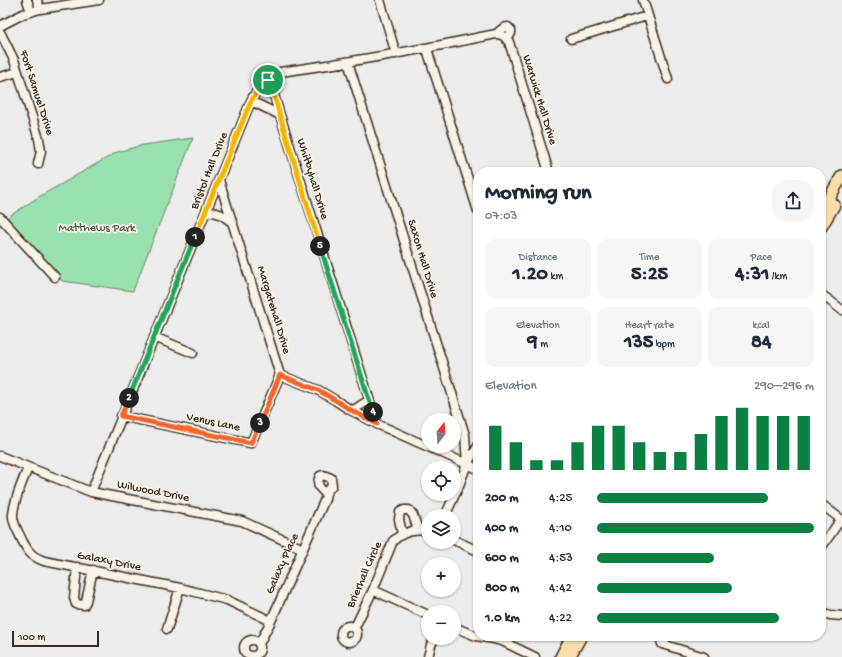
<!DOCTYPE html>
<html lang="en">
<head>
<meta charset="utf-8">
<style>
	:root { --surface:#fff; --page:#f6f6f7; --text:#1f2937; --muted:#747a83; --accent:#0b8043 }
	body { margin:0; font-family:"Gochi Hand",sans-serif; background:var(--page); color:var(--text); height:100vh; display:flex; flex-direction:column; font-size:15px; white-space:nowrap }
	* { box-sizing:border-box; margin:0 }
	p { font-size:13px; color:var(--muted) }
	.icon { flex:none; width:22px; height:22px; fill:none; stroke:currentColor; stroke-width:2; stroke-linecap:round; stroke-linejoin:round }
	.map { position:relative; flex:1; overflow:hidden }
	.sheet { position:absolute; left:473px; top:167px; width:353px; height:474px; display:flex; flex-direction:column; background:var(--surface); border-radius:16px; box-shadow:0 1px 3px #0004 }
	.sheet>* { flex:none }
	.needle { width:26px; rotate:17deg }
	.tools { position:absolute; left:421px; top:413px; display:grid; gap:8px }
	.tools a { display:grid; place-items:center; width:40px; height:40px; border-radius:50%; background:var(--surface); box-shadow:0 1px 3px #0004; font-size:20px }
	.scale { position:absolute; left:12px; bottom:10px; width:87px; box-sizing:border-box; padding-left:4px; border:2px solid #3b2a1e; border-top:0; font-size:11px; line-height:14px; white-space:nowrap; color:#3b2a1e; -webkit-text-stroke:3px #f7f3e8; paint-order:stroke }
	.pin { position:absolute; display:grid; place-items:center; width:34px; height:34px; color:#fff; margin:-17px; border:2px solid #fff; border-radius:50%; box-shadow:0 1px 4px #0007 }
	.km { position:absolute; width:20px; height:20px; margin:-10px; border-radius:50%; background:#222; color:#fff; font-size:11px; line-height:20px; text-align:center }
	.round { display:grid; place-items:center; flex:none; width:42px; height:42px; border-radius:16px; background:var(--page) }
	.headline { display:flex; align-items:center; justify-content:space-between; height:68px; padding:0 12px }
	h1 { font-size:22px; font-weight:700; line-height:30px }
	.stats { display:grid; grid-template-columns:repeat(3,1fr); gap:6px; height:68px; padding:4px 12px }
	.stats div { display:grid; align-content:center; border-radius:10px; background:var(--page); text-align:center }
	.stats b { font-size:20px; font-weight:700 }
	.stats small { font-size:11px; font-weight:400 }
	.stats p { font-size:11px }
	.chart { height:112px; padding:8px 12px }
	.chart p { display:flex; justify-content:space-between }
	.chart svg { width:100%; height:72px; margin-top:4px; stroke:var(--accent); stroke-width:6 }
	ul { padding:0 12px; list-style:none; font-size:13px }
	li { display:grid; grid-template-columns:64px 48px 1fr; align-items:center; height:30px }
	li i { height:10px; border-radius:5px; background:var(--accent) }
	.map>svg:first-child { display:block }
	.green { fill:#99e1af; stroke:#6a8666 }
	.lines { fill:none; stroke-linecap:round; stroke-linejoin:round }
	.minor-casing { stroke:#3b2a1e; stroke-width:11 }
	.highway-casing { stroke:#3b2a1e; stroke-width:14 }
	.minor { stroke:#f7f3e8; stroke-width:8 }
	.highway { stroke:#faddab; stroke-width:11 }
	.split-1-casing { stroke:#fff; stroke-width:8 }
	.split-2-casing { stroke:#fff; stroke-width:8 }
	.split-3-casing { stroke:#fff; stroke-width:8 }
	.split-4-casing { stroke:#fff; stroke-width:8 }
	.split-5-casing { stroke:#fff; stroke-width:8 }
	.split-6-casing { stroke:#fff; stroke-width:8 }
	.split-1 { stroke:#f5b400; stroke-width:5 }
	.split-2 { stroke:#22a559; stroke-width:5 }
	.split-3 { stroke:#f0652b; stroke-width:5 }
	.split-4 { stroke:#f0652b; stroke-width:5 }
	.split-5 { stroke:#22a559; stroke-width:5 }
	.split-6 { stroke:#f5b400; stroke-width:5 }
	.labels { text-anchor:middle; dominant-baseline:central; stroke-width:3.5; stroke-linejoin:round; paint-order:stroke }
	.street-label { font-size:12px; fill:#3b2a1e; stroke:#f7f3e8 }
	.park-label { font-size:12px; fill:#525842; stroke:#f7f3e8 }
</style>
</head>
<body>
<div class="map">
<svg width="842" height="657" viewBox="0 0 842 657">
	<rect width="100%" height="100%" fill="#ececeb"/>
	<filter id="ink" filterUnits="userSpaceOnUse"><feTurbulence type="fractalNoise" baseFrequency=".025" numOctaves="2"/><feDisplacementMap in="SourceGraphic" scale="8" xChannelSelector="R" yChannelSelector="G"/><feConvolveMatrix kernelMatrix="1 2 1 2 8 2 1 2 1" color-interpolation-filters="sRGB"/></filter>
	<g filter="url(#ink)">
		<path class="green" d="M193,138L133,291L62,281L5,219L37,198L117,152L143,145Z"/>
		<g class="lines">
			<g class="minor-casing">
				<path id="minor" d="M27,0L31,12
					M37,0L40,9
					M380,0L396,54
					M643,0L668,79
					M0,26L23,14L40,9L99,0
					M0,32L14,60L39,139L41,151L38,164
					M497,34C500,30 503,27 508,27L511,30V33L507,40
					M571,39L647,16
					M427,49L478,211
					M348,62L465,435L467,464
					M0,77L18,72
					M268,80L271,85L280,115L377,424
					M251,101L280,115
					M219,180L280,375L318,390L335,400L349,409L377,424L478,469
					M206,212C217,210 225,217 233,223
					M0,217L55,277
					M821,294L842,310
					M154,337L193,353
					M352,411L369,400
					M121,416L251,443L280,375
					M0,456L91,492L242,521L303,549
					M28,468C23,480 12,505 13,517C13,524 19,533 22,540C28,552 31,556 44,561L180,588L227,600L271,621
					M91,492L251,101C257,88 267,78 280,72C353,62 425,49 496,34C503,34 505,37 509,42L549,172
					M821,504L842,520
					M445,516L458,488L467,464L478,446
					M402,534L399,519L400,512L404,510H409L413,515L418,530
					M454,540L478,551
					M821,548L841,519
					M77,567L74,598L76,604L84,605L86,601L93,570
					M373,590L428,615
					M821,612L830,615L842,616
					M341 634a8 8 0 1 1 16 0a8 8 0 1 1-16 0Z
					M454,627L476,636L494,639L504,642L535,657
					M167,629L180,588
					M354,629L373,590L393,541C404,531 414,530 428,530
					M660,636L662,644L704,657
					M244 648a8 8 0 1 1 16 0a8 8 0 1 1-16 0Z
					M259,644L271,621L325,499L326,493L332,485L331,478L323,475L320,476C316,484 319,489 326,493
					M428,657L431,645L435,638"/>
			</g>
			<g class="highway-casing">
				<path id="highway" d="M821,212L842,176
					M821,227L834,205
					M561,657L572,636
					M569,657L581,636"/>
			</g>
			<use href="#minor" class="minor"/>
			<use href="#highway" class="highway"/>
		</g>
	</g>
	<g class="lines" filter="url(#ink)">
		<g class="split-1-casing">
			<path id="split-1" d="M195,237L251,101L259,88L268,80"/>
		</g>
		<g class="split-2-casing">
			<path id="split-2" d="M129,398L195,237"/>
		</g>
		<g class="split-3-casing">
			<path id="split-3" d="M129,398L121,416L251,443L260,423"/>
		</g>
		<g class="split-4-casing">
			<path id="split-4" d="M260,423L280,375L318,390L335,400L349,409L377,424L373,412"/>
		</g>
		<g class="split-5-casing">
			<path id="split-5" d="M320,246L373,412"/>
		</g>
		<g class="split-6-casing">
			<path id="split-6" d="M268,80L271,85L280,116L320,246"/>
		</g>
		<use href="#split-1" class="split-1"/>
		<use href="#split-2" class="split-2"/>
		<use href="#split-3" class="split-3"/>
		<use href="#split-4" class="split-4"/>
		<use href="#split-5" class="split-5"/>
		<use href="#split-6" class="split-6"/>
	</g>
	<g class="labels">
		<g class="street-label">
			<text transform="translate(36 93) rotate(72)">Fort Samuel Drive</text>
			<text transform="translate(539 100) rotate(73)">Warwick Hall Drive</text>
			<text transform="translate(210 171) rotate(-68)">Bristol Hall Drive</text>
			<text transform="translate(312 179) rotate(73)">Whitbyhall Drive</text>
			<text transform="translate(422 259) rotate(73)">Saxon Hall Drive</text>
			<text transform="translate(273 310) rotate(73)">Margatehall Drive</text>
			<text transform="translate(213 423) rotate(12)">Venus Lane</text>
			<text transform="translate(153 492) rotate(11)">Wilwood Drive</text>
			<text transform="translate(109 562) rotate(11)">Galaxy Drive</text>
			<text transform="translate(283 564) rotate(-66)">Galaxy Place</text>
			<text transform="translate(365 575) rotate(-66)">Brierhall Circle</text>
		</g>
		<g class="park-label">
			<text x="97" y="229">Matthews Park</text>
		</g>
	</g>
</svg>
<div class="tools">
<a><svg class="needle" viewBox="-14 -14 28 28"><path d="M0-13l5 13h-10z" fill="#e53935"/><path d="M0 13l5-13h-10z" fill="#747a83"/></svg></a>
<a><svg class="icon" aria-label="locate" viewBox="0 0 24 24"><circle cx="12" cy="12" r="6"/><path d="M12 2v4M12 18v4M2 12h4M18 12h4"/></svg></a>
<a><svg class="icon" aria-label="layers" viewBox="0 0 24 24"><path d="M12 4l9 5-9 5-9-5zM3 14l9 5 9-5"/></svg></a>
<a>+</a>
<a>−</a>
</div>
<div class="scale">100 m</div>
<div class="pin" style="left:268px;top:80px;background:#1e9e55"><svg class="icon" aria-label="arrive" viewBox="0 0 24 24"><path d="M6 21V4h12l-3 4 3 4H6"/></svg></div>
<b class="km" style="left:195px;top:237px">1</b>
<b class="km" style="left:129px;top:398px">2</b>
<b class="km" style="left:260px;top:423px">3</b>
<b class="km" style="left:373px;top:412px">4</b>
<b class="km" style="left:320px;top:246px">5</b>
<section class="sheet">
<div class="headline"><div><h1>Morning run</h1><p>07:03</p></div><a class="round"><svg class="icon" aria-label="share" viewBox="0 0 24 24"><path d="M12 15V3M7 8l5-5 5 5M5 13v7h14v-7"/></svg></a></div>
<div class="stats">
<div><p>Distance</p><b>1.20<small> km</small></b></div>
<div><p>Time</p><b>5:25</b></div>
<div><p>Pace</p><b>4:31<small> /km</small></b></div>
</div>
<div class="stats">
<div><p>Elevation</p><b>9<small> m</small></b></div>
<div><p>Heart rate</p><b>135<small> bpm</small></b></div>
<div><p>kcal</p><b>84</b></div>
</div>
<div class="chart"><p><span>Elevation</span>290–296 m</p>
<svg viewBox="0 0 160 44" preserveAspectRatio="none"><path d="M5 44V17M15 44V27M25 44V38M35 44V38M45 44V27M55 44V17M65 44V17M75 44V27M85 44V33M95 44V33M105 44V22M115 44V11M125 44V6M135 44V11M145 44V11M155 44V11"/></svg>
</div>
<ul>
<li><b>200 m</b>4:25<i style="width:79%"></i></li>
<li><b>400 m</b>4:10<i style="width:100%"></i></li>
<li><b>600 m</b>4:53<i style="width:54%"></i></li>
<li><b>800 m</b>4:42<i style="width:62%"></i></li>
<li><b>1.0 km</b>4:22<i style="width:84%"></i></li>
</ul>
</section>
</div>
</body>
</html>
